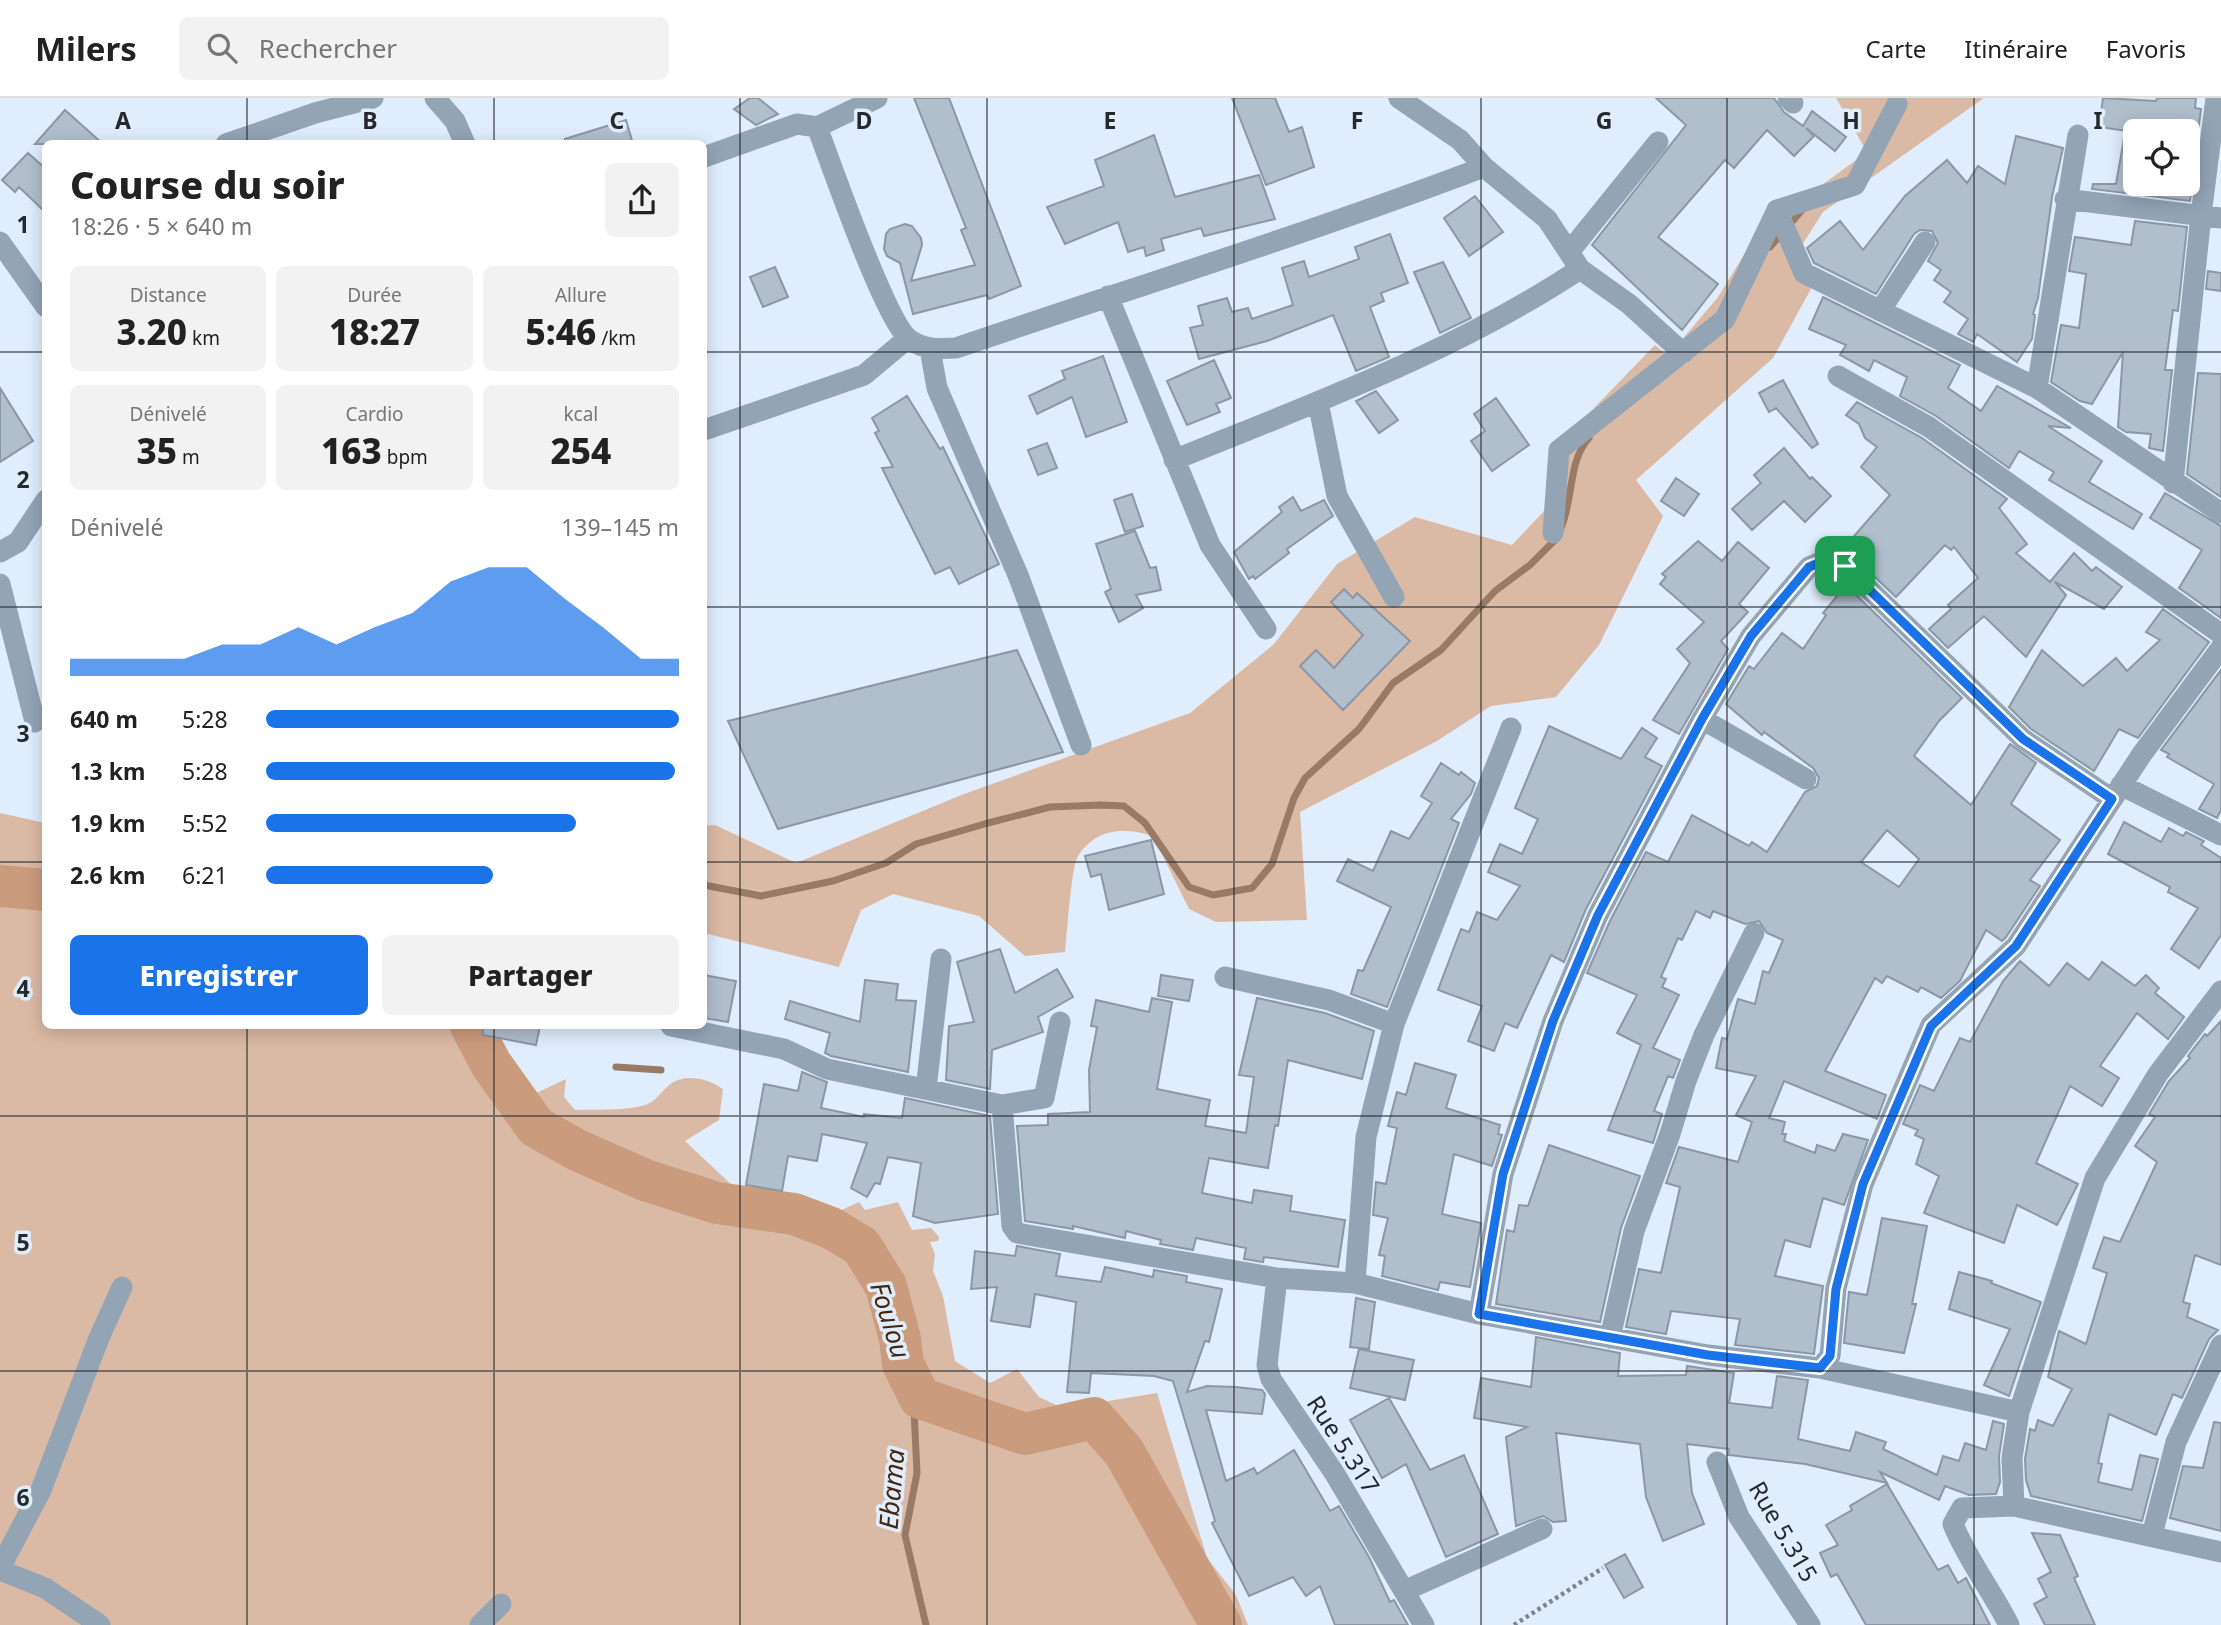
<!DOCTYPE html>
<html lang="fr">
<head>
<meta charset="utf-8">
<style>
	:root { --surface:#fff; --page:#f2f2f2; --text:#222; --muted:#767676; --line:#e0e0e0; --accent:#1a73e8 }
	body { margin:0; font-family:"Noto Sans",sans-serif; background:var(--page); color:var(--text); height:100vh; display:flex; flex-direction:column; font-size:26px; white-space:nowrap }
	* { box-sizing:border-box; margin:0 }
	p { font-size:23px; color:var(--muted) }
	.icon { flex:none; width:38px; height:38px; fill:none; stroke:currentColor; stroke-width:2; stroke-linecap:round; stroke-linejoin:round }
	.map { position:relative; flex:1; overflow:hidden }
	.side { position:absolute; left:42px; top:42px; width:665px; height:889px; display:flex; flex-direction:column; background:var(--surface); border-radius:10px; box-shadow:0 4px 18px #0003 }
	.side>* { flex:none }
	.tools { position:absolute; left:2123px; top:21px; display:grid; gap:14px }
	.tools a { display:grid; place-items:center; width:77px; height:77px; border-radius:10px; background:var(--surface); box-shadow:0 4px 18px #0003; font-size:35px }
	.pin { position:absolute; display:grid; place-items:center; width:60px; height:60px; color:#fff; margin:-30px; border-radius:14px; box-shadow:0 4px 10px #0006 }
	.round { display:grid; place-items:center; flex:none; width:74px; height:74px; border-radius:10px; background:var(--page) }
	.headline { display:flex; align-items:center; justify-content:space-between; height:119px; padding:0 28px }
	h1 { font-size:38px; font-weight:800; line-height:52px }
	.stats { display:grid; grid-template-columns:repeat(3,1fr); gap:10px; height:119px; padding:7px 28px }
	.stats div { display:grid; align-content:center; border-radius:10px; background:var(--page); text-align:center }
	.stats b { font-size:35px; font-weight:800 }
	.stats small { font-size:19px; font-weight:400 }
	.stats p { font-size:19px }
	.chart { height:196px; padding:14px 28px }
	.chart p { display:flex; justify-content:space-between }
	.chart svg { width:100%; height:126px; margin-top:7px; fill:var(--accent); opacity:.7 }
	.cta { display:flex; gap:14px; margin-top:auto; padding:14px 28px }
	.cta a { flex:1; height:80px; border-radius:10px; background:var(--accent); color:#fff; font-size:28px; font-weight:800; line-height:80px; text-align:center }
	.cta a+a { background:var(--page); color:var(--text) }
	ul { padding:0 28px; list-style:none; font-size:23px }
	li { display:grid; grid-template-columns:112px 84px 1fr; align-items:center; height:52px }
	li i { height:18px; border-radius:9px; background:var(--accent) }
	header { display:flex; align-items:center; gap:42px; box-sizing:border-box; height:98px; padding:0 35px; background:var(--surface); border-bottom:2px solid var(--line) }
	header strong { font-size:33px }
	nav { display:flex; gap:38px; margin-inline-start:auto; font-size:24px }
	.search { width:490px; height:63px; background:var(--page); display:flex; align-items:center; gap:18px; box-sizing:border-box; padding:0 24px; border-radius:10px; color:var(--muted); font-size:26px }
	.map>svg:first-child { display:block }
	.green { fill:#dbbaa5 }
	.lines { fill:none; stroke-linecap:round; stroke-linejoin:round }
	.stream { stroke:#987a65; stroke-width:7 }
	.river { stroke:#ca9c7d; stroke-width:42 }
	.building { fill:#b1becc; stroke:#8b97a4; stroke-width:2; fill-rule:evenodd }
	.path { stroke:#7c848e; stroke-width:4.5; stroke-dasharray:3.5 3.5; stroke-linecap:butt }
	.street { stroke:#93a4b5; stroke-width:21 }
	.route-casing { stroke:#fff; stroke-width:14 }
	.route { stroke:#1a73e8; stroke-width:9 }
	.grid { fill:none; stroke:#24292e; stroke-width:2; stroke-opacity:0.55 }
	.labels { text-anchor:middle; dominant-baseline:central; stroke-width:7; stroke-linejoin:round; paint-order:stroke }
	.street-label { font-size:24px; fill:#24292e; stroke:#e0edfc }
	.water-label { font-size:26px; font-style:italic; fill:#45250d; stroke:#e0edfc }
	.grid-label { font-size:23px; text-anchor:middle; font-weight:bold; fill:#24292e; stroke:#e0edfc; stroke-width:7; stroke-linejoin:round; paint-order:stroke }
</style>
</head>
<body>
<header>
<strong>Milers</strong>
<div class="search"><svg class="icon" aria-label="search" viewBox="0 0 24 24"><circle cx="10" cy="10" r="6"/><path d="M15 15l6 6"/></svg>Rechercher</div>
<nav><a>Carte</a><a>Itinéraire</a><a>Favoris</a></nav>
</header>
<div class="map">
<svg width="2221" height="1527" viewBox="0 0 2221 1527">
	<rect width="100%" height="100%" fill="#e0edfc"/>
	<path class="green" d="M1836,0H1984L1823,114L1797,155L1812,189L1773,260L1636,382L1663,418L1599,547L1556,599L1491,608L1437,643L1300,714L1307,822L1216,824L1189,811L1153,738C1124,729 1096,730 1078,758C1071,769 1067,837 1065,854L1025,858L979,818L893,796L861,812L839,869L704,835V728L715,727L796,765L964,696L1190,615L1274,546L1337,466L1415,419L1512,447L1562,394V343L1655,247L1668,258L1718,199L1758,134L1867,54Z
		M0,715L45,725L46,928H488L489,940L530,998L566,981L564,999L575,1012C595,1011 617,1013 636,1009C655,1006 655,1000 667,989C683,974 707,980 723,991L719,1022L685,1043L752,1106L787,1113L802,1110L837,1114L859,1104L865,1112L898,1104L912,1132L931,1130L939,1139L938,1143L930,1144L935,1156L933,1173L943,1198L955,1263L990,1285L1017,1271L1039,1299L1071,1314L1102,1304L1157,1295L1207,1460L1236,1497L1248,1527H0Z"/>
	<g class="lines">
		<path class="stream" d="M1770,149L1803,111
			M1561,430C1574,399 1568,363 1589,340
			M704,787L761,798L833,783L886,765L916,746L988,725L1050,709L1101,707L1124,708L1145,725L1189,789L1213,797L1252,790L1272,766L1294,700L1305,680L1359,631L1393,585L1441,552L1495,493L1530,467L1556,441
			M616,969L661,972
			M920,1300L914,1312L917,1375L905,1437L926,1527"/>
		<path class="river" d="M0,788L46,792
			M471,928L491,966L536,1029L577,1052L645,1082L717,1105L794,1116L831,1130L861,1148L886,1188L900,1241L903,1266L920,1300L1025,1336L1094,1320L1124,1354L1221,1527"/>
	</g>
	<path class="building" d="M750,0H758L778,16L756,27L734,11Z
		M914,0H949L1021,188L989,201L987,197L913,216L900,165L887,158L884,151L886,136L890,131L905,126L912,128L921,140L922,147L911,183L975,167L961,132L966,130Z
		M1232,0H1275L1289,34L1302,29L1314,69L1266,87Z
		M1656,0H1774L1784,14L1803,28L1812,13L1846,39L1835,53L1806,30L1814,38L1794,58L1767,32L1734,70L1725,62L1658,139L1718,186L1682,232L1592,147L1686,27Z
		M2103,0L2156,3L2157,0H2196L2195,10L2201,11L2192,81L2188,80V33H2127L2099,29Z
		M65,12L103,46H35Z
		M626,22L633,46H566L565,41Z
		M2125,35L2135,36V86H2192L2190,103L2092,91L2093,86H2116Z
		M1154,37L1175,99L1259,77L1275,121L1204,138L1201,130L1161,141L1164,152L1146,158L1144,149L1128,154L1118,124L1065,146L1047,109L1104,88L1095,62Z
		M2016,38L2063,50L2052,99L2038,200L2033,216L2035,217L2032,241L2017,264L1977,236L1973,244L1958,236L1968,221L1944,204L1951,194L1934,182L1941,172L1928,163L1938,145L1932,133L1920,132L1914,136L1876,196L1814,165L1807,150L1840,123L1863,152L1905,98L1947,62L1967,85L1978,68L2005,86Z
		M28,55L46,71V115L19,89L15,94L2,82Z
		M1475,98L1503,134L1469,158L1444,120Z
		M2135,123L2187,129L2178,213L2173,212L2165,272H2172L2163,353L2149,350L2151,336L2126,334L2118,329L2123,254L2092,306L2080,303L2051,284L2061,227L2079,230L2086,176L2069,173L2075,139L2131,147Z
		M1390,136L1408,185L1381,195L1384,203L1370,209L1389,259L1356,273L1333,217L1267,243L1199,261L1190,230L1203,227L1198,208L1227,200L1232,214L1248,210L1252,221L1293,207L1282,170L1304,163L1309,179L1359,161L1355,149Z
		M1443,164L1471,220L1440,235L1414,174Z
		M775,169L788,199L763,209L750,179Z
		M2208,173L2221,175V193L2206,191Z
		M1823,199L1960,267L1948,290L1981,313L1997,288L2071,330L2048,328L2102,363L2089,384L2142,416L2133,431L2049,382L2054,374L2019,353L2009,370L1936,318L1900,298L1907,279L1874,262L1869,273L1840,257L1846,247L1809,231Z
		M1103,258L1127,324L1086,339L1072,299L1037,316L1029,298L1065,281L1062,273Z
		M1214,262L1231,300L1216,306L1220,314L1187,327L1167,283Z
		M2198,275L2221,276V399L2187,376Z
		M1783,282L1818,346L1812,350L1776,310L1769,314L1759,295Z
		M0,290L33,343L0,364Z
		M1376,293L1398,322L1379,335L1356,303Z
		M907,298L940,351L943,349L999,466L959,486L950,469L935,476L882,370L893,369L875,335L879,333L872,320Z
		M1496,300L1529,347L1492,373L1471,343L1485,333L1474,316Z
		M1857,304L1922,340L2007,401L1999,410L2027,446L2016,455L2050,484L2074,455L2092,473L2096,469L2122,489L2104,511L2055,484L2066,497L2026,559L1984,518L1948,550L1929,531L1951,511L1948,507L1978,480L1954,449L1951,452L1945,447L1896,499L1854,459L1841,453L1890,397L1861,369L1877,349L1865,340L1859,326L1846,317Z
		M1047,345L1057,370L1038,377L1028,352Z
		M1784,350L1810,381L1812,379L1831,398L1805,424L1784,403L1752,432L1732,411L1761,385L1754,377Z
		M1676,380L1699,396L1684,418L1661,403Z
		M2165,395L2221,428V520L2179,490L2202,452L2150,420Z
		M1132,396L1143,428L1125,434L1114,402Z
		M1293,399L1301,413L1324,402L1333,418L1287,451L1289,455L1255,481L1253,478L1249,481L1234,454L1282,414L1279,409Z
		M1135,433L1150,470L1156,469L1161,492L1136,497L1143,510L1119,524L1105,494L1111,491L1096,446Z
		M1698,443L1722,463L1738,444L1769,470L1739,506L1748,514L1721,543L1728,551L1679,636L1653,622L1690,565L1677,551L1704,524L1660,486L1666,479L1662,476Z
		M1846,487L1962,600L1939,623L1914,658L1971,707L2010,646L2036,665L2011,706L2060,742L2030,782L2040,788L2006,839L2002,843L1986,832L1960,883L1941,900L1921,889L1918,894L1887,878L1882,885L1875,880L1825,973L1886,997L1877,1021L1784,983L1769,1020L1785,1024L1782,1036H1786L1784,1043L1815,1055L1817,1047L1835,1053L1843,1036L1868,1042L1844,1107L1823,1100L1810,1149L1785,1142L1775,1178L1823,1188L1814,1256L1735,1247L1740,1221L1671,1213L1666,1236L1626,1229L1639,1171L1661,1175L1680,1089L1666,1085L1679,1049L1738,1064L1752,1024L1736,1017L1756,978L1716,970L1722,940L1727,941L1738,901L1755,906L1763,873L1769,875L1783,842L1767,835L1759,823L1745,826L1713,813L1710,820L1696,813L1682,842L1678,840L1661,879L1666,881L1662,889L1679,897L1653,950L1680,962L1673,980L1668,978L1654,1013L1662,1016L1653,1045L1608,1032L1641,947L1617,935L1637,897L1587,875L1610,823L1646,754L1668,764L1692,717L1749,748L1752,744L1767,754L1805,694L1817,688L1819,680L1813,670L1764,634L1762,637L1726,606L1749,568L1754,571L1782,535L1803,551L1826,517L1823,515ZM1887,732L1919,761L1899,789L1861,764Z
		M1344,491L1353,500L1357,495L1410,543L1343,612L1300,568L1316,552L1334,570L1363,537L1331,504Z
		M2163,511L2209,544L2138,640L2119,631L2094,673L2031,631L2009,609L2042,552L2083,588L2116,560L2127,573L2160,542L2146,534Z
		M1017,552L1063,654L778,731L728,623Z
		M2221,572V712L2217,720L2199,711L2214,686L2167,659L2169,656L2161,652Z
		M1549,628L1621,661L1642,630L1657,640L1645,659L1662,668L1586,811L1564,864L1551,857L1517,930L1505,925L1494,953L1468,943L1482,908L1438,892L1461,831L1469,834L1477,814L1497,822L1520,788L1488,774L1500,746L1522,756L1538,721L1515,710Z
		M1441,665L1459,677L1461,674L1475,685L1471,696L1451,721L1459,725L1387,909L1351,896L1358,872L1363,873L1391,809L1337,783L1348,761L1373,773L1391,733L1409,741L1432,705L1421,698Z
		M2124,724L2161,744L2169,730L2183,738L2186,734L2204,743L2201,747L2221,760V837L2199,870L2171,851L2198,810L2168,794L2170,789L2108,756Z
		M1151,742L1164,796L1109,812L1101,776L1091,779L1085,758Z
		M1000,851L1015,895L1057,871L1073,899L1038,919L1043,934L992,952L990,991L946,982L949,928L974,924L957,864Z
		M2020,863L2049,888L2067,865L2089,882L2102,864L2135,888L2146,877L2159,890L2155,895L2184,919L2168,941L2137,915L2100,968L2119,980L2102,1008L2070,988L2036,1065L2078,1086L2057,1127L2017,1107L2004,1145L1924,1115L1939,1078L1916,1066L1924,1041L1915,1037L1918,1032L1903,1026L1920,987L1934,993L1960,940L1970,944L2003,883Z
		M704,877L736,883L728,924L704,920Z
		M1161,877L1193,882L1189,903L1158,898Z
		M865,882L898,886L896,902L916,903L908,974L831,958L825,955L830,935L785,921L790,903L860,924Z
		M1152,900L1172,904L1157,991L1210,1002L1205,1028L1246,1035L1254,979L1239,977L1257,900L1325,915L1374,933L1362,981L1288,962L1278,1028L1275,1027L1268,1070L1209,1060L1202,1095L1252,1105L1254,1092L1292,1098L1290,1113L1345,1122L1338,1169L1264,1159L1263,1164L1244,1161L1246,1150L1196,1140L1193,1152L1160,1146L1161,1142L1126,1133L1125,1140L1073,1128V1131L1025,1123L1017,1028L1048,1027V1016L1090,1014L1089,972L1097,929L1091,928L1096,902L1149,914Z
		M2221,923V1167L2195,1157L2183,1204L2190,1206L2187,1219L2218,1232L2209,1241L2182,1300L2173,1296L2156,1337L2109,1316L2098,1365L2102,1366L2098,1384L2132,1392L2140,1357L2158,1361L2142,1423L2031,1398L2026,1382L2025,1361L2030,1331L2035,1333L2038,1322L2053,1328L2072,1291L2048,1279L2059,1233L2086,1246L2107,1175L2093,1170L2104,1139L2120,1144L2157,1064L2135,1048L2155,1019L2149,1016L2169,983L2190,960L2188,958L2205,936L2207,938Z
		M483,928H540L536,947L483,937Z
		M1415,965L1456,977L1446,1010L1500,1027L1498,1036L1502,1037L1492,1068L1454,1056L1442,1116L1481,1125L1470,1189L1440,1184L1438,1192L1382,1178L1385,1158L1379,1157L1388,1120L1373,1117L1376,1084L1386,1086L1397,1030L1388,1028L1397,994L1406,997Z
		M802,974L827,984L821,1010L864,1019V1016L902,1020L905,1000L990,1018L998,1116L935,1125L913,1118L921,1065L888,1059L880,1086L875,1085L867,1099L851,1090L867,1045L822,1036L817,1063L788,1058L782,1093L746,1087L764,986L798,993Z
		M1549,1047L1640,1078L1621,1130L1600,1224L1496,1206L1507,1132L1514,1134L1519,1107L1528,1108Z
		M1882,1120L1927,1128L1912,1206H1916L1904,1255L1844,1245L1849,1194L1867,1197Z
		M1017,1148L1060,1156L1056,1178L1101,1184L1105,1169L1153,1179L1154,1172L1187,1178L1186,1184L1222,1191L1209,1244L1205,1243L1187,1294L1207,1288L1236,1289L1262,1292L1265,1296L1262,1316L1206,1312L1226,1383L1254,1370L1257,1376L1294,1352L1330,1413L1339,1408L1369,1459L1390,1504L1394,1502L1408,1527H1335L1320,1488L1306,1498L1293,1479L1249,1498L1212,1425L1215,1423L1173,1283L1154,1278L1091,1275L1089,1295L1067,1294L1076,1204L1035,1196L1030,1229L991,1223L997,1189L971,1191L975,1153L1015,1158Z
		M1959,1174L1992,1183L1991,1185L2041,1204L2009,1298L1984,1287L2010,1231L1949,1211Z
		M1356,1200L1375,1204L1369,1251L1350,1249Z
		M1536,1239L1620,1255L1618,1278L1686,1277L1687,1268L1734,1275L1729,1305L1772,1310L1777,1278L1808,1282L1798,1341L1850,1353L1856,1334L1886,1344L1883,1351L1937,1377L1943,1358L1959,1363L1965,1345L1986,1352L1993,1323L2004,1326L1999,1358L2000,1384L1996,1396L1969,1397L1945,1388L1939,1402L1880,1374L1887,1385L1805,1366L1728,1357L1729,1351L1687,1346L1692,1395L1704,1426L1663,1443L1646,1399L1640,1346L1556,1335L1566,1423L1553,1424L1543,1418L1516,1428L1506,1339L1527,1329L1474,1320L1481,1280L1531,1289Z
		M1359,1251L1414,1262L1405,1302L1350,1290Z
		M1389,1300L1430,1372L1464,1357L1498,1436L1446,1459L1406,1366L1382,1380L1350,1322Z
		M2214,1324L2221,1325V1433L2170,1420L2183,1368L2203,1370Z
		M1887,1386L1938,1472L1948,1467L1958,1485L1966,1480L1990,1527H1866L1837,1476L1831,1479L1820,1455L1838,1447L1826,1427L1852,1412L1850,1408Z
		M2032,1435L2060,1437L2078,1478L2074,1480L2095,1527H2045L2034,1506L2047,1499L2038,1481L2051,1474Z
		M1625,1456L1643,1489L1624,1500L1605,1467Z"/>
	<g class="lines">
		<path class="path" d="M1514,1527L1603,1470"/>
		<path class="street" d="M435,0L455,23L465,46
			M877,0L817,29C831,65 886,226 910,242C925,252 939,251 956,250C1132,190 1310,135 1484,69
			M1399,0L1460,42L1484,69L1547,121L1580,171L1629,206L1683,255
			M1788,0L1793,5
			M226,46L315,15L373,0
			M704,59L797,26L817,29
			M2065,101L2221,120
			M1777,112L1804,175L2037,290L2221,415
			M0,144L46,209
			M1569,154L1658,44
			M1108,198L1210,447L1266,531
			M1880,213L1925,144
			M930,251L937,290L1018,477L1081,647
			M1838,278L1929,329L2221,536
			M2037,290L2078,37
			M1318,304L1337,398L1394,499
			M704,332L864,277L907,241
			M1174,362C1314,305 1455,254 1580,171
			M2173,385L2201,117L2216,0
			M1553,435L1559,352L1725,221L1777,112L1855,87L1897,6
			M0,454L18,444L46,402
			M0,486L35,624
			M1702,621L1806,681
			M2121,687L2221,737
			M1225,879L1329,902L1394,926
			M671,928L784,951L827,971L1002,1007L1044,1000L1060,924
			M926,991L941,861
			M1002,1007L1012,1128L1017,1135L1277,1180L1355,1185L1479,1216L1708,1257L1820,1270L2019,1314
			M1277,1180L1267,1267L1271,1281L1335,1376L1424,1527
			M1355,1185L1366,1039L1394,926L1511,630
			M1479,1216L1503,1076L1553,923L1598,817L1702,621L1751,538L1809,469L1826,462L1845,468L2023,641L2112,701
			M1610,1240L1634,1133L1670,1036L1686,983L1704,937L1754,835
			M1820,1270L1830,1258L1836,1190L1863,1086L1931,927L2016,848L2142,656L2221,550
			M1717,1364L1739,1419L1810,1527
			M2014,1408L2012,1360L2019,1314L2095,1080L2158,976L2221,893
			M2152,1437L2176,1344L2221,1247
			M0,1470L41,1392L99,1240L122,1189
			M0,1472L45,1490L100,1527
			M1404,1493L1542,1431
			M480,1527L501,1506
			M2009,1527C1992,1493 1967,1461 1953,1426L1962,1410L2014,1408L2221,1454"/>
	</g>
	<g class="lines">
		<g class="route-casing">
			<path id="route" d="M1826,462L1845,468L2023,641L2112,701L2016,848L1931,928L1863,1086L1836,1191L1830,1258L1820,1270L1708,1257L1479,1216L1503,1076L1553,923L1598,817L1702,621L1751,538L1809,469Z"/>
		</g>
		<use href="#route" class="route"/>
	</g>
	<path class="grid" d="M247,0V46M494,0V46M740,0V1527M987,0V1527M1234,0V1527M1481,0V1527M1727,0V1527M1974,0V1527M0,254H46M704,254H2221M0,509H46M704,509H2221M0,764H46M704,764H2221M247,928V1527M494,928V1527M0,1018H2221M0,1273H2221"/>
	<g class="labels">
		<g class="street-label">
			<text transform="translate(1344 1346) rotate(57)">Rue 5.317</text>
			<text transform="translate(1784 1433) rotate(60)">Rue 5.315</text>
		</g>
		<g class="water-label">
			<text transform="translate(891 1222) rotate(73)">Foulou</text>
			<text transform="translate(891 1391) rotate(-85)">Ebama</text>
		</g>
	</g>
	<g class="grid-label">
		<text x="123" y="31">A</text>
		<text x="370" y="31">B</text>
		<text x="617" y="31">C</text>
		<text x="864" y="31">D</text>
		<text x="1110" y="31">E</text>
		<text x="1357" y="31">F</text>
		<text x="1604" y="31">G</text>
		<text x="1851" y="31">H</text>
		<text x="2098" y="31">I</text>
		<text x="23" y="135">1</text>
		<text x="23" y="390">2</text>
		<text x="23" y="644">3</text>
		<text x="23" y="899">4</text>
		<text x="23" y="1153">5</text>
		<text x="23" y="1408">6</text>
	</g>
</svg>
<div class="tools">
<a><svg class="icon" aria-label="locate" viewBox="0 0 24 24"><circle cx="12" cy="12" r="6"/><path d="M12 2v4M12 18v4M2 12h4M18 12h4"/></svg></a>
</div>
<div class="pin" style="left:1845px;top:468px;background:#1e9e55"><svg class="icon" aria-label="arrive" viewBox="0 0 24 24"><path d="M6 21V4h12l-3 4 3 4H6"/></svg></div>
<section class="side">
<div class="headline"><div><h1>Course du soir</h1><p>18:26 · 5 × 640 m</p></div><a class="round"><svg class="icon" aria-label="share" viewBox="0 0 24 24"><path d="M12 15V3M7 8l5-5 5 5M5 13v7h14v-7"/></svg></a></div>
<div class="stats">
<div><p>Distance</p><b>3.20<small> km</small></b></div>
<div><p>Durée</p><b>18:27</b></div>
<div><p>Allure</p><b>5:46<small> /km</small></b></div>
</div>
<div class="stats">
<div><p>Dénivelé</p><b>35<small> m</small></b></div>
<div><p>Cardio</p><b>163<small> bpm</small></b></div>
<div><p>kcal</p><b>254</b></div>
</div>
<div class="chart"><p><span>Dénivelé</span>139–145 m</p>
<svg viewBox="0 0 160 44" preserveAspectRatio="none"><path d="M0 44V38L10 38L20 38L30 38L40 33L50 33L60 27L70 33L80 27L90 22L100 11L110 6L120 6L130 17L140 27L150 38L160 38V44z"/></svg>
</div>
<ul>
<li><b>640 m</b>5:28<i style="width:100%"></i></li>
<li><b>1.3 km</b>5:28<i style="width:99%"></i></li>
<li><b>1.9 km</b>5:52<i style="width:75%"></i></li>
<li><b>2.6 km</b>6:21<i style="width:55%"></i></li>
</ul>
<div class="cta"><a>Enregistrer</a><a>Partager</a></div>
</section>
</div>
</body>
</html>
